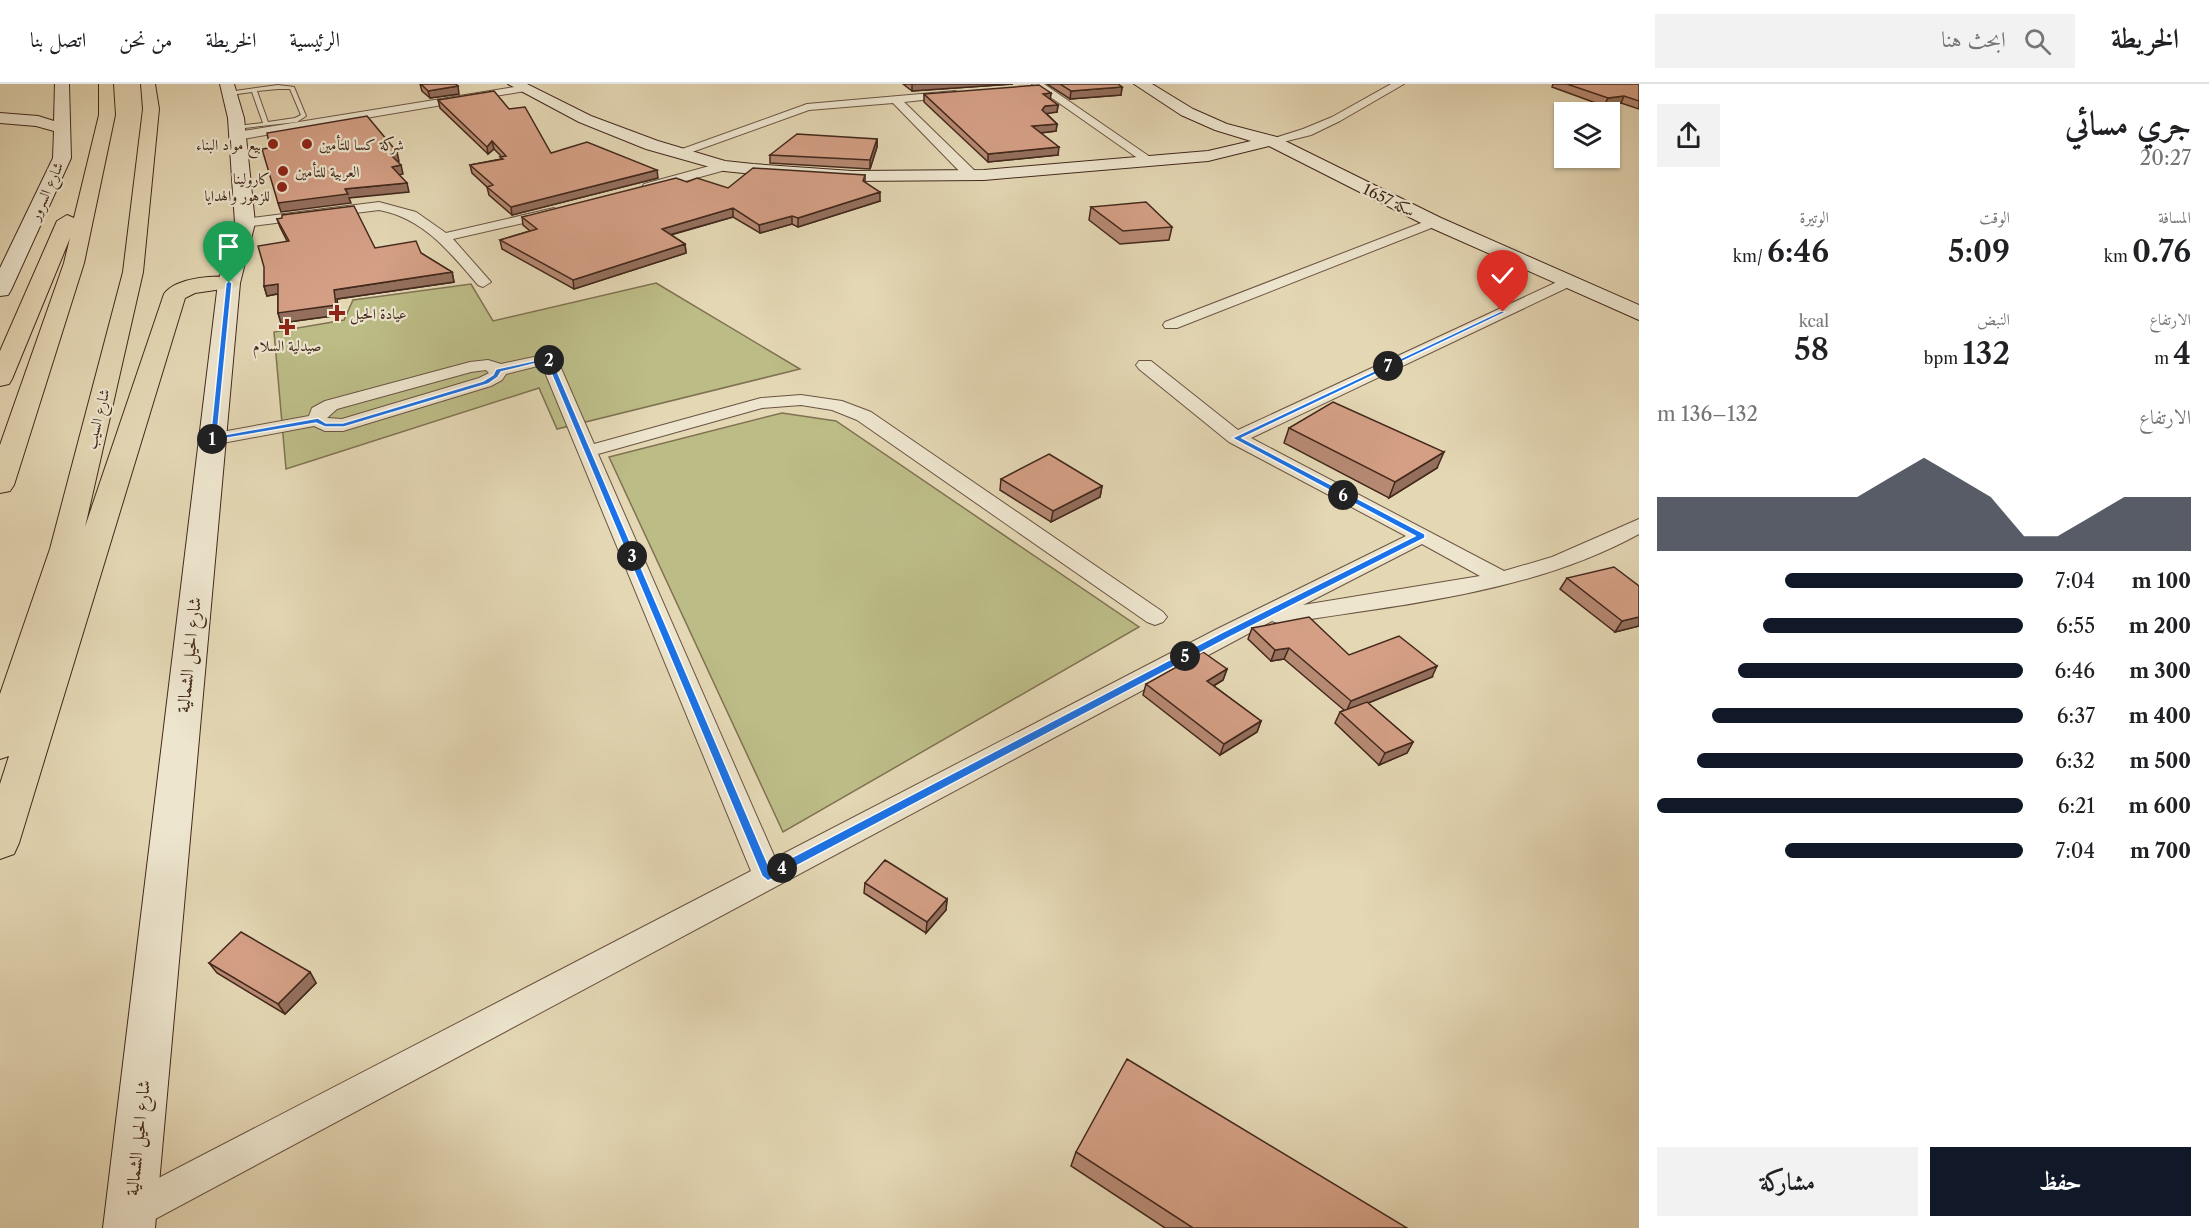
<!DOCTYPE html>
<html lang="ar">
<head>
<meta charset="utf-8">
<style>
	:root { --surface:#fff; --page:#f2f2f2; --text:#202124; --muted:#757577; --line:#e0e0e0; --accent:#111827 }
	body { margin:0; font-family:"Libre Caslon Text",Amiri,serif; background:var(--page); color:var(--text); direction:rtl; height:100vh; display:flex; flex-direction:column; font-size:22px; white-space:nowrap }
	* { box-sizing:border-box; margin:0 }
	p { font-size:20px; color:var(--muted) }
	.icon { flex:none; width:33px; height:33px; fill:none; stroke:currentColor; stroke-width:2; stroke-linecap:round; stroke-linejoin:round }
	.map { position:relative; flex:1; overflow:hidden; direction:ltr }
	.side { display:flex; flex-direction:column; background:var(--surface); width:570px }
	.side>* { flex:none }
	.buttons { position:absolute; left:1554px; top:18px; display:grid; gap:12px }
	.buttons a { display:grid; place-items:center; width:66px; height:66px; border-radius:0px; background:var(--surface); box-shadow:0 2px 4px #0004; font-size:30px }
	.pin { position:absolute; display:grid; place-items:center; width:51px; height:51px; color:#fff; margin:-62px -26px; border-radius:50% 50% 50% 0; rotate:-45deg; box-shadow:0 0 6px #0007 }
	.pin .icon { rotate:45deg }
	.km { position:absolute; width:30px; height:30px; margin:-15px; border-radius:50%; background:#222; color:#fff; font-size:16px; line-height:30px; text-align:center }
	.round { display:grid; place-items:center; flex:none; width:63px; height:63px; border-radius:0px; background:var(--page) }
	.head { display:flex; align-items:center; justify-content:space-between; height:102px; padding:0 18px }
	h1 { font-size:33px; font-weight:600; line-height:45px }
	.figures { display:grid; grid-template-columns:repeat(3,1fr); gap:9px; height:102px; padding:6px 18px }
	.figures div { display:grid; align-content:center }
	.figures b { font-size:30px; font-weight:600 }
	.figures small { font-size:16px; font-weight:400 }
	.figures p { font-size:16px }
	.chart { height:168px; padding:12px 18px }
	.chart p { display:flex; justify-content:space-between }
	.chart svg { width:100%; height:108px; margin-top:6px; fill:var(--accent); opacity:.7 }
	.cta { display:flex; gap:12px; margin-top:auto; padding:12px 18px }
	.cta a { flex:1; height:69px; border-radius:0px; background:var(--accent); color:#fff; font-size:24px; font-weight:600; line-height:69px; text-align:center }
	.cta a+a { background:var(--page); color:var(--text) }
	ul { padding:0 18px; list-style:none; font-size:20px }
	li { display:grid; grid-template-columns:96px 72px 1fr; align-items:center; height:45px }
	li i { height:15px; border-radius:8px; background:var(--accent) }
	header { display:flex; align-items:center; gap:36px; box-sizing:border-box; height:84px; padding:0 30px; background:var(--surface); border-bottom:2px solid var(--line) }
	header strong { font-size:28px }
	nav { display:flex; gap:33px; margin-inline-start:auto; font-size:21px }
	.search { width:420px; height:54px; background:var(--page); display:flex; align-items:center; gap:15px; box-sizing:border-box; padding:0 21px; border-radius:0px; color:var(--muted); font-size:22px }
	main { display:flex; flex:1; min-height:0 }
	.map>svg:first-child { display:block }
	.green { fill:#bcbc87; stroke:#807252; stroke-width:1.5 }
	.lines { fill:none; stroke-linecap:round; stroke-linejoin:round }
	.lane-casing { stroke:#6b5442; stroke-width:2 }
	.street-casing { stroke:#6b5442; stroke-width:2 }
	.secondary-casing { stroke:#43281c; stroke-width:2 }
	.highway-casing { stroke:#43281c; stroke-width:2 }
	.lane { fill:#ede5ce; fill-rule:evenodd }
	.street { fill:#ede5ce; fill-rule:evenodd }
	.secondary { fill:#ede5ce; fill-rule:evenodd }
	.highway { fill:#e4d7b4; fill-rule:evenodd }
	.wall { fill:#b68972; stroke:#43281c; stroke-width:1.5 }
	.shaded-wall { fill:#946f5d; stroke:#43281c; stroke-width:1.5 }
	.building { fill:#d49f85; stroke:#43281c; stroke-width:1.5 }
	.route { fill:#1a73e8; stroke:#fff; stroke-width:1.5 }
	.poi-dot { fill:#8f2418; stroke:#ede5ce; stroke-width:2 }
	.labels { text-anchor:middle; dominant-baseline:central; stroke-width:4.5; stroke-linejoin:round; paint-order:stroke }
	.far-poi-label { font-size:15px; fill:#43281c; stroke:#ede5ce; text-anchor:start }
	.far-street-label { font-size:15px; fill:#43281c; stroke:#ede5ce }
	.street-label { font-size:18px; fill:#43281c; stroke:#ede5ce }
</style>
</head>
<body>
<header>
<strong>الخريطة</strong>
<div class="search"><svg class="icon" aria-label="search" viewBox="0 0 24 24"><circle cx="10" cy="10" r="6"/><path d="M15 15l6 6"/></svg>ابحث هنا</div>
<nav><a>الرئيسية</a><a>الخريطة</a><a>من نحن</a><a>اتصل بنا</a></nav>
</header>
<main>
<section class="side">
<div class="head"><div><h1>جري مسائي</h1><p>20:27</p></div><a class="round"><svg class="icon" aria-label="share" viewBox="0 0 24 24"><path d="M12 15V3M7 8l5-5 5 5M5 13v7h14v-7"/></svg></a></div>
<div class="figures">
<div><p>المسافة</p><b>0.76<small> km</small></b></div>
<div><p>الوقت</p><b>5:09</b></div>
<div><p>الوتيرة</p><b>6:46<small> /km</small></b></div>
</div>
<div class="figures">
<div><p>الارتفاع</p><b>4<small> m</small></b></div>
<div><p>النبض</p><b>132<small> bpm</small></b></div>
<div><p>kcal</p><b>58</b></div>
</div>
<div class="chart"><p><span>الارتفاع</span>132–136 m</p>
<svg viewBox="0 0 160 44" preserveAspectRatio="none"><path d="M0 44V22L10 22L20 22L30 22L40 22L50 22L60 22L70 14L80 6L90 14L100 22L110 38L120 38L130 30L140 22L150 22L160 22V44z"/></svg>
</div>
<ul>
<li><b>100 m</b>7:04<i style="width:65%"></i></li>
<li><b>200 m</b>6:55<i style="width:71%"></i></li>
<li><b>300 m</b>6:46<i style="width:78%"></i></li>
<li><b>400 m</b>6:37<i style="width:85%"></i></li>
<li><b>500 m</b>6:32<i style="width:89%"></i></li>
<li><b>600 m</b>6:21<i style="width:100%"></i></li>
<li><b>700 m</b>7:04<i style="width:65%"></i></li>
</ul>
<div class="cta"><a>حفظ</a><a>مشاركة</a></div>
</section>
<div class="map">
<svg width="1639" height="1144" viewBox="0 0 1639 1144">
	<rect width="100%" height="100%" fill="#e4d7b4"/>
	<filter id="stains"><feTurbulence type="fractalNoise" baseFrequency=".00333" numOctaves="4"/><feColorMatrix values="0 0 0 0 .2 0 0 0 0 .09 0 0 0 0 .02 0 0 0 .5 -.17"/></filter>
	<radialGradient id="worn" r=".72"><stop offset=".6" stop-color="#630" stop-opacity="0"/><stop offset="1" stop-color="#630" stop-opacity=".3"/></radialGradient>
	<path class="green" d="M656,199L800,285L557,345L539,304L286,385L274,248L344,236L353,216L471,200L493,237Z
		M782,329L836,337L1139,543L783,748L609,373Z"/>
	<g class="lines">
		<g class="lane-casing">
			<path id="lane" d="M278,1L294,3L306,32L297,38L235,45L237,42L263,39L252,8L230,11L228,8ZM278,5H290L301,31L295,34L268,38L257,7Z"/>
		</g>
		<g class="street-casing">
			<path id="street" d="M1032,0H1044L1156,77L1154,80H1146Z
				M1391,0H1404L1340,37L1311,51L1271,61L1265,57L1303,45L1332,33Z
				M521,2L525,3V7L237,56L231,52L237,48Z
				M955,7L961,10L959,12L904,18L976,88L977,91L971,95L966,94L893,19L809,26L681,72H673L671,69L807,20Z
				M724,78L730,82L729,85L649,107L642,103L644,100Z
				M379,118L416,128L446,149L554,124L561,128L559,131L453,155L491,198L483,203L478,201C450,168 423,134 379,126L245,143L238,139L245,135Z
				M1434,134L1439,135V141L1177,244H1165L1163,241L1165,238Z
				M1570,192L1575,194L1578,197L1575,200L1251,354L1504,487L1552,473L1639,435V450C1530,510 1401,520 1280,540L1272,537L144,1141L137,1144L118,1141L113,1128L118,1115L751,787L542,281L506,290L502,296L491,302L343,347H325L314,342L212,361L205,359L202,355L205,351L309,332L312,324L325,317L470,278L488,276L501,280L548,270L557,275L594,360L761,314L801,311L842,317L871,328L1163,528L1167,533L1163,538L1155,541L1147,538L857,336L832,326L801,321L762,324L598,370L775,774L1217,545L1406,452L1229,358L1139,285L1136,281L1139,277H1151L1238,346ZM486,286L489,289L479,294L342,335L327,334L337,325L471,288ZM1422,460L1480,492L1303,521Z"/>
		</g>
		<g class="secondary-casing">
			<path id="secondary" d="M55,0H69L71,74L11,206L8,211L0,212V184L53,74L54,47L36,42L0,39V29L38,32L54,37Z
				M220,0H234L244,34L255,139L240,199L155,1144H103L218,199L235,139L228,34Z
				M508,0H527L591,32L658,57L725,77L753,80L852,87L984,86L1208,67L1251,57L1215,46L1181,31L1134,0H1152L1193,25L1227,40L1277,53L1441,134L1639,221V236L1427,142L1269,62L1208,77L984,96L852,97L753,90L724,87L646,65L579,38Z"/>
		</g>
		<g class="highway-casing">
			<path id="highway" d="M99,0H113L115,31L84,179L14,401L10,407L0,409V361L64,179L70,154L12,295L9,300L0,302V267L57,137L67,131L74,134L99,31Z
				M141,0H155L159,25L143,188L85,443L164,210C176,193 219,190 236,195L240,199L236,203L195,209L185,214L19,759L14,770L0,775V700L9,672L0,675V610L50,465L123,188L143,25Z"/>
		</g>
		<use href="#lane" class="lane"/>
		<use href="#street" class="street"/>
		<use href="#secondary" class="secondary"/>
		<use href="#highway" class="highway"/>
	</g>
	<path class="wall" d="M420,0L459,10L430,14L422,7Z
		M903,0H1013L912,7Z
		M1047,0H1118L1122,3L1121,11L1070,15Z
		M1553,0H1639V25L1621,19L1604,22L1552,3Z
		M1051,9L1050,15L1058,21L1057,28L1046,29L1057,40L1056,47L1041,49L1058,71L988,78L924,18V10Z
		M438,16L509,25L551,69L658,94L512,131L489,111L487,103L472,89L470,81L501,75V72L494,65L488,70L440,24Z
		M877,55V63L870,85L770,79V71Z
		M865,91V98L880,117L798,143L792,140L760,149L733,133L671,151L685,160L686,169L574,205L502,165L500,156L530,147L523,141L522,133L728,104Z
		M1091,123L1172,143L1169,156L1120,160L1089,136Z
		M277,135L375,164L421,169L452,188L454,198L337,215L339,231L281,239L278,229V210L267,212L264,202L287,157L280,143Z
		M1289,344L1437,384L1389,414L1284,359Z
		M1001,395L1102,402L1100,413L1051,438L1000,406Z
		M1567,494L1639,542L1615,548L1560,505Z
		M1252,544L1349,571L1432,593L1368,619L1413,658L1407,669L1379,681L1335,639L1340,628L1344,626L1284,575L1271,577L1248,555Z
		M1227,585L1223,596L1214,602L1261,637L1257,648L1220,671L1143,611L1146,600Z
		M865,799L947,815L946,826L926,849L864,809Z
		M209,879L310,888L316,899L285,930L217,889Z
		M1076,1068L1407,1144H1165L1071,1082Z"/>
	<path class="shaded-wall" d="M912,0H1013L912,7Z
		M458,2L459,10L430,14L428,7Z
		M1122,3L1121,11L1070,15L1071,7Z
		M1051,9L1050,17L1043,10Z
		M1624,12L1621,19L1604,22L1608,14Z
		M1058,21L1057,28L1044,30L1042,26L1045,22Z
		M1057,40L1056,47L1031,50L1032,42Z
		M877,55V63L870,85V76Z
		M492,57L494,65L488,70L487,63Z
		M1059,63L1058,71L988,78V70Z
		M397,68L399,77L392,78L389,69Z
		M401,81L403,90L394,92L392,83Z
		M657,86L658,94L512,131L511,123Z
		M407,99L409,108L349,114L351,119L281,128L278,119L345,105Z
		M880,108V117L798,143V134Z
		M733,124V133L662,153V145Z
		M792,132V140L760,149L759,141Z
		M685,160L686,169L574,205L573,196Z
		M452,188L454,198L337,215L339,231L281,239L278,229L334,206Z
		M278,200L281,209L267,212L264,202Z
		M1444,368L1437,384L1389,414L1395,398Z
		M1102,402L1100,413L1051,438L1053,427Z
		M1639,533V542L1615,548L1622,537Z
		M1289,564L1284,575L1271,577L1275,566Z
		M1437,582L1432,593L1346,628L1351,617Z
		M1227,585L1223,596L1203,608L1207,597Z
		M1261,637L1257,648L1220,671L1224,660Z
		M1413,658L1407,669L1379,681L1385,669Z
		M947,815L946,826L926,849L927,838Z
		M310,888L316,899L285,930L278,920Z"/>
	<path class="building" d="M421,0H456L458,2L428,7Z
		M1060,0H1118L1122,3L1071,7Z
		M1567,0H1639V17L1624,12L1608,14Z
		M1039,1L1051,9L1043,10L1058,21L1045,22L1042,26L1057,40L1032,42L1059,63L988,70L924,10Z
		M494,7L509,25L525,23L551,69L587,58L657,86L511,123L487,103L493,101L470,81L503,75L500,73L506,72L492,57L487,63L438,16Z
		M367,32L397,68L389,69L401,81L392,83L407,99L345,105L348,110L278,119L262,65L270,64L267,49Z
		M797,50L877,55L870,76L770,71Z
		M753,84L865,91L863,97L880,108L798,134L792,132L759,141L733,124L662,145L685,160L573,196L500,156L537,145L522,133L676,94L687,98L697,94L728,104Z
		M1146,118L1172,143L1123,147L1091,123Z
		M354,122L375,164L416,157L421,169L452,188L334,206L336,221L278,229V200L264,202V183L258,162L289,157L277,135L282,134V131Z
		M1333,318L1444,368L1395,398L1289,344Z
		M1049,370L1102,402L1053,427L1001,395Z
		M1614,483L1639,502V533L1622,537L1567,494Z
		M1309,533L1349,571L1399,552L1437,582L1351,617L1289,564L1275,566L1252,544Z
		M1203,568L1227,585L1207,597L1261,637L1224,660L1146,600Z
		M1367,618L1413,658L1385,669L1340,628Z
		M885,776L947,815L927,838L865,799Z
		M241,848L310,888L278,920L209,879Z
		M1127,975L1407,1144H1193L1076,1068Z"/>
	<path class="route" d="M229,197L232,199L217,352L318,334L326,339H343L483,297L493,291L496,285L551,273L770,785L1221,549L1415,452L1232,354L1501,227L1506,228L1242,354L1425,450V454L1228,554L768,797L762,792L546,277L501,288L498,293L488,300L344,343H325L316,339L210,357L226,199Z"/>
	<g class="poi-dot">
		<circle cx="273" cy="60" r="6"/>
		<circle cx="307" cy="60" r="6"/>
		<circle cx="283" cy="87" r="6"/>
		<circle cx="282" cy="103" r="6"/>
		<path d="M334 220h6v6h6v6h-6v6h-6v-6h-6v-6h6z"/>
		<path d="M284 234h6v6h6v6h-6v6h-6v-6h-6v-6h6z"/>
	</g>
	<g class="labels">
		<g class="far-poi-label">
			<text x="261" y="60" text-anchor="end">بيع مواد البناء</text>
			<text x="319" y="60">شركة كسا للتأمين</text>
			<text x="295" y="87">العربية للتأمين</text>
			<text x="270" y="94" text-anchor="end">كارولينا<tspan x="270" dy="17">للزهور والهدايا</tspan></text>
			<text x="350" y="229">عيادة الحيل</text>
			<text x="287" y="261" text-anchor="middle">صيدلية السلام</text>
		</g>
		<g class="far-street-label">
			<text transform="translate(46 107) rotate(-66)">شارع السرور</text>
			<text transform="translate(1389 116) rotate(26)">سكة 1657</text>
			<text transform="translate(97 335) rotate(-76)">شارع السيب</text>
		</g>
		<g class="street-label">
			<text transform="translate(189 571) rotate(-84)">شارع الحيل الشمالية</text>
			<text transform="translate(138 1054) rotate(-84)">شارع الحيل الشمالية</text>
		</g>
	</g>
	<rect width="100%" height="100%" filter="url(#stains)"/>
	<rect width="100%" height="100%" fill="url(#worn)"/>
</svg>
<div class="buttons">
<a><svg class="icon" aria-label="layers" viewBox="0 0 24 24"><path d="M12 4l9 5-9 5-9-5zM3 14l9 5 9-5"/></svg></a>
</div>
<div class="pin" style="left:229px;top:199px;background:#1e9e55"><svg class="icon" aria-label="arrive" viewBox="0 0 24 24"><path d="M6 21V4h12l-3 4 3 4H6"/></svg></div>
<div class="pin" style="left:1503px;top:228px;background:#d93025"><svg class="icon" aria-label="check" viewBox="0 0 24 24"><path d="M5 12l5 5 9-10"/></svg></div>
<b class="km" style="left:212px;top:355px">1</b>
<b class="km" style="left:549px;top:276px">2</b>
<b class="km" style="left:632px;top:472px">3</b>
<b class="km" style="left:782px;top:784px">4</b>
<b class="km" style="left:1185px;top:572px">5</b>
<b class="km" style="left:1343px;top:411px">6</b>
<b class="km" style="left:1388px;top:282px">7</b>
</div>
</main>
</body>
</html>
